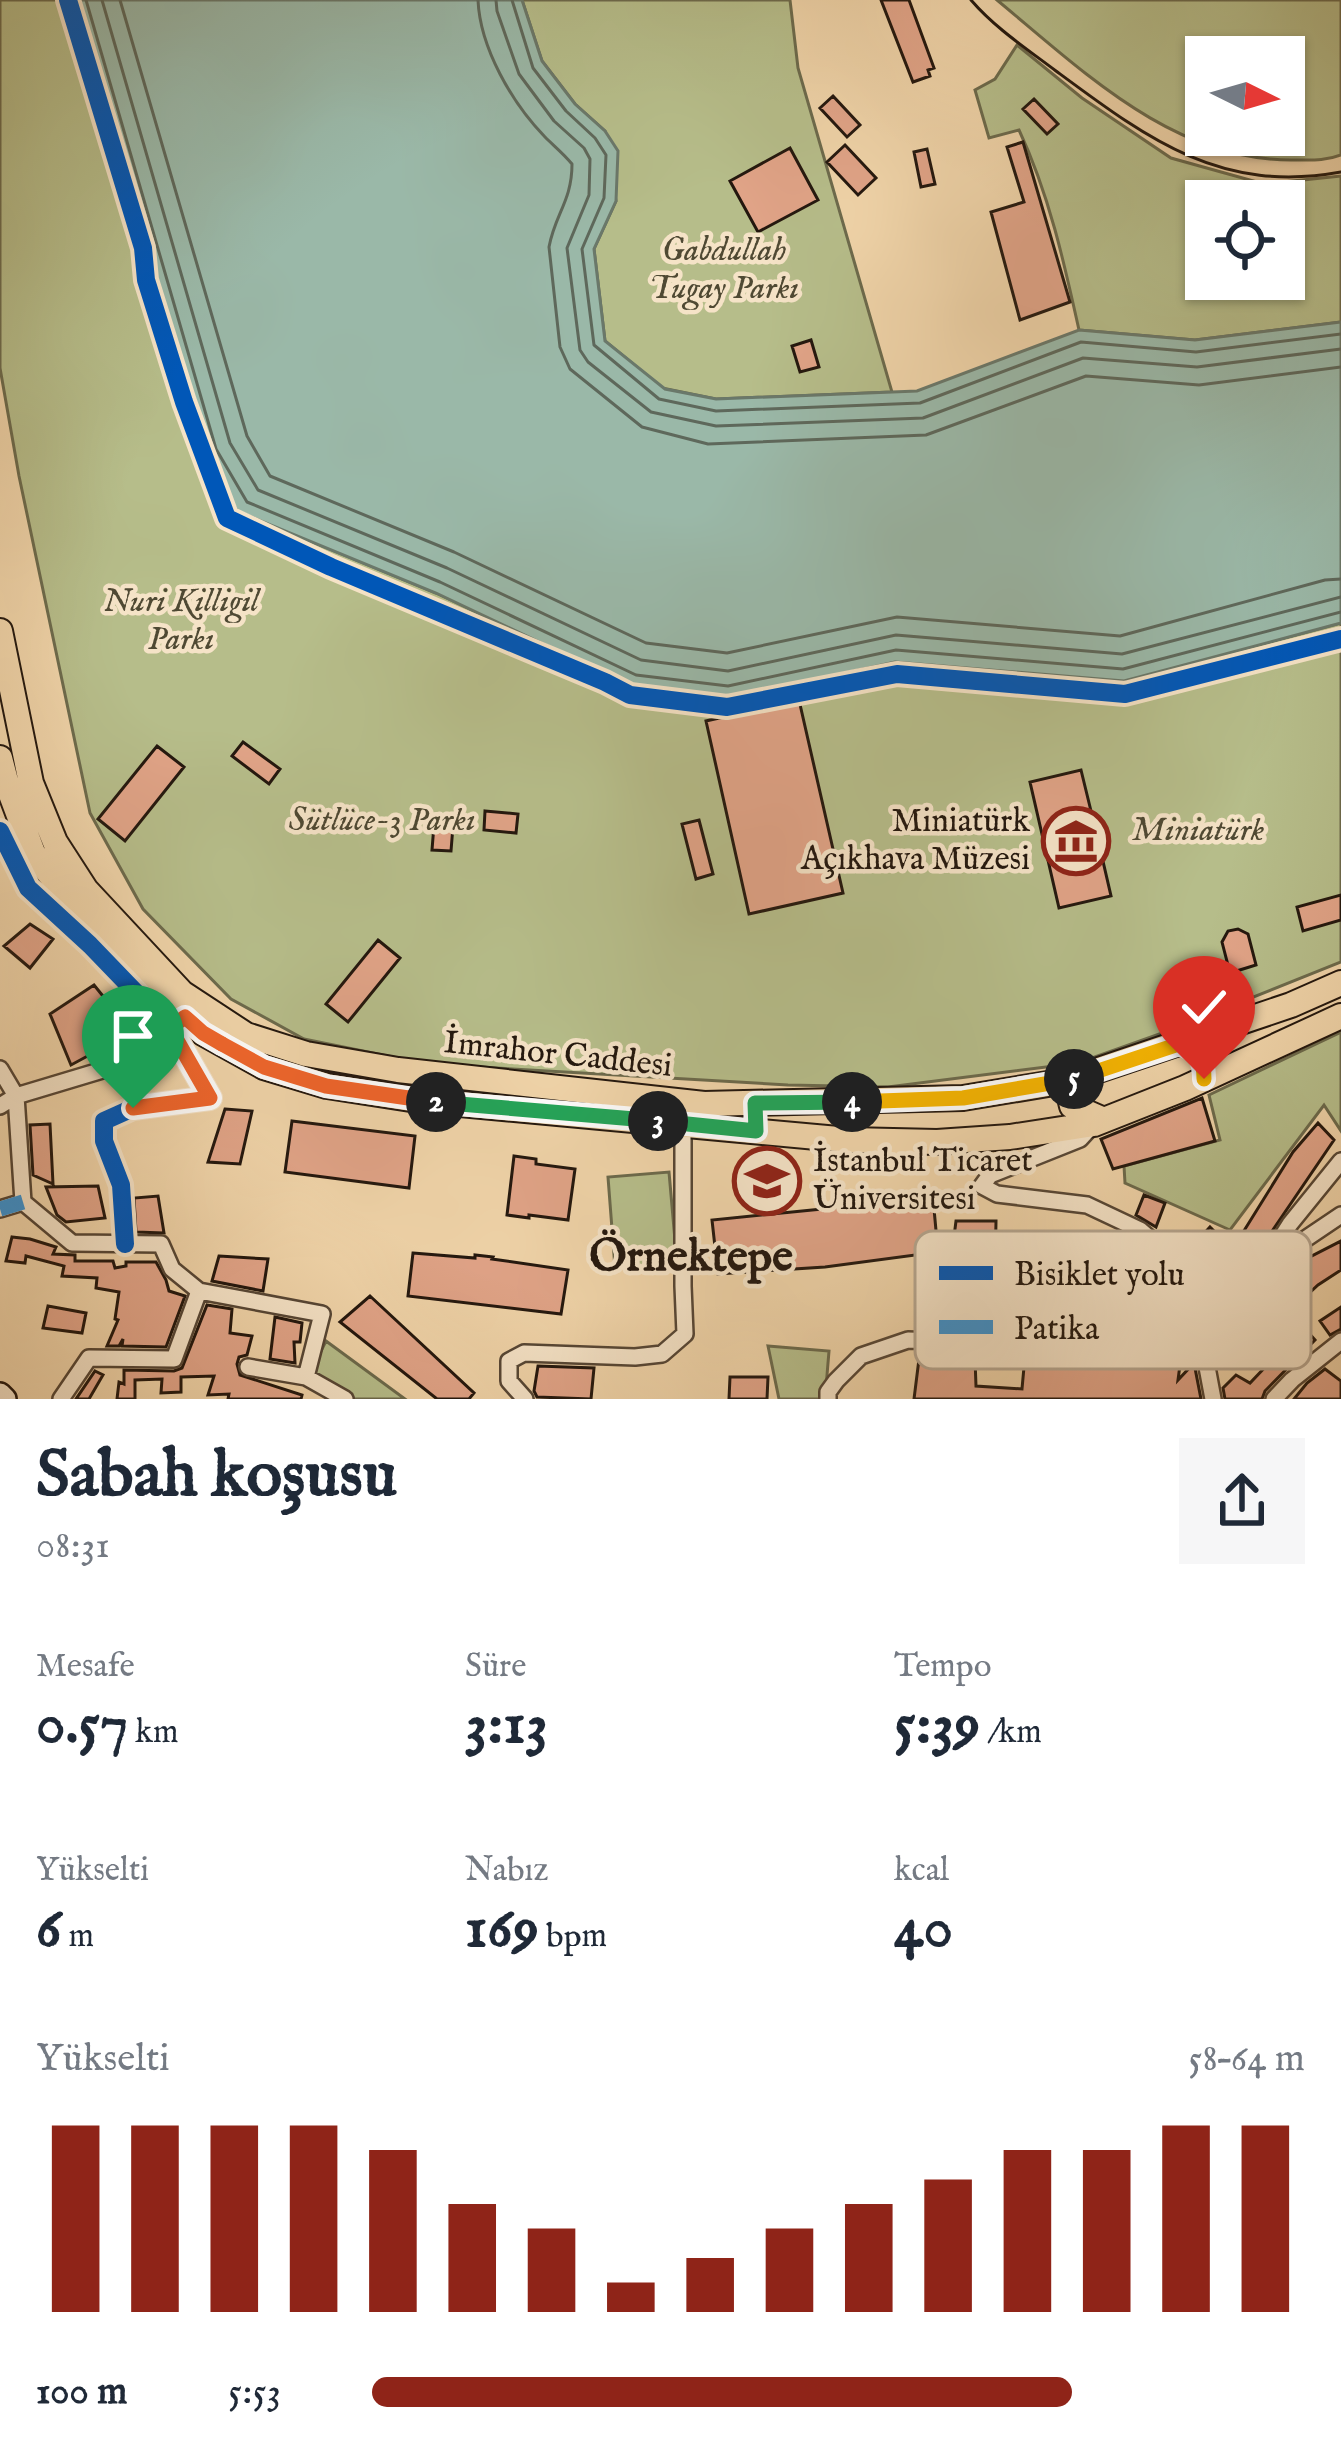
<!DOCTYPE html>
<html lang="tr">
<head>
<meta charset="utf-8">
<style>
	:root { --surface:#fff; --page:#f6f6f7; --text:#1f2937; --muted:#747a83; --accent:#8f2418 }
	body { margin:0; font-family:"IM FELL English",serif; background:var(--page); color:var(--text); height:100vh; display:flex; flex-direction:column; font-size:45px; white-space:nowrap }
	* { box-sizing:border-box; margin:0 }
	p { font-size:39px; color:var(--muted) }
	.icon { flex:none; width:66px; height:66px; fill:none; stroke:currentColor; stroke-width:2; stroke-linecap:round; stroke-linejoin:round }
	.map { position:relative; height:1399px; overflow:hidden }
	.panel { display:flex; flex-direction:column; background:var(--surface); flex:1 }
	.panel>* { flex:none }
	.needle { width:78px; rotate:95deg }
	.buttons { position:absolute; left:1185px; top:36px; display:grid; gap:24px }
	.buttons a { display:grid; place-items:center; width:120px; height:120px; border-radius:0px; background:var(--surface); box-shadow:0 3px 9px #0004; font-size:60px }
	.pin { position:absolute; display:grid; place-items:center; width:102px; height:102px; color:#fff; margin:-123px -51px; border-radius:50% 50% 50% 0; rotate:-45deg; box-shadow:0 0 12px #0007 }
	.pin .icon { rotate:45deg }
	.km { position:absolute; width:60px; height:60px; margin:-30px; border-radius:50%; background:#222; color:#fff; font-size:33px; line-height:60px; text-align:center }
	.round { display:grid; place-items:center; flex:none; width:126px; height:126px; border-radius:0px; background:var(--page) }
	.summary { display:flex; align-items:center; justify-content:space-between; height:204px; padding:0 36px }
	h1 { font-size:66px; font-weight:700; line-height:90px }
	.stats { display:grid; grid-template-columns:repeat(3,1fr); gap:18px; height:204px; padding:12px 36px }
	.stats div { display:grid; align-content:center }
	.stats b { font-size:60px; font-weight:700 }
	.stats small { font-size:33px; font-weight:400 }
	.stats p { font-size:33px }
	.chart { height:336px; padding:24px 36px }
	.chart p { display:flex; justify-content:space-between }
	.chart svg { width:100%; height:216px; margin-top:12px; stroke:var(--accent); stroke-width:6 }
	ul { padding:0 36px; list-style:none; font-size:39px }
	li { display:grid; grid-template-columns:192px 144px 1fr; align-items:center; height:90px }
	li i { height:30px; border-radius:15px; background:var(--accent) }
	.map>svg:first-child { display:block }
	.green { fill:#b6bd8a; stroke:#6c6a4c; stroke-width:3; fill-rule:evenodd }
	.water { fill:#9ab8a8; stroke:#6a786a; stroke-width:3 }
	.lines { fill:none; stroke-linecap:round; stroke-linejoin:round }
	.shore { stroke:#5e685b; stroke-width:3 }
	.building { fill:#e1a488; stroke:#23170e; stroke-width:3 }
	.street-casing { stroke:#564635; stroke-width:20 }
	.secondary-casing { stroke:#23170e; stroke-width:26 }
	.primary-casing { stroke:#23170e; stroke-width:28 }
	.street { stroke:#f5e3c7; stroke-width:15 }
	.secondary { stroke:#f5e3c7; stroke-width:21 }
	.primary { stroke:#f0d4a9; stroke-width:24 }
	.tram { stroke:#23170e; stroke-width:3 }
	.quiet { stroke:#3b93d2; stroke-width:15; stroke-dasharray:30 15; stroke-linecap:butt }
	.cycleway-casing { stroke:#f5e3c7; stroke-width:26 }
	.cycleway { stroke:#0057b8; stroke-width:18 }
	.split-1-casing { stroke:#fff; stroke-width:24 }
	.split-2-casing { stroke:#fff; stroke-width:24 }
	.split-3-casing { stroke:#fff; stroke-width:24 }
	.split-4-casing { stroke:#fff; stroke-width:24 }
	.split-5-casing { stroke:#fff; stroke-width:24 }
	.split-6-casing { stroke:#fff; stroke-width:24 }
	.split-1 { stroke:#f0652b; stroke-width:15 }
	.split-2 { stroke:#f0652b; stroke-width:15 }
	.split-3 { stroke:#22a559; stroke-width:15 }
	.split-4 { stroke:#22a559; stroke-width:15 }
	.split-5 { stroke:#f5b400; stroke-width:15 }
	.split-6 { stroke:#f5b400; stroke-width:15 }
	.labels { text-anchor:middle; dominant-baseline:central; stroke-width:9; stroke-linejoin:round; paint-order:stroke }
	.park-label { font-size:33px; font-style:italic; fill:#4f4933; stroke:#f5e3c7 }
	.poi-label { font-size:33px; fill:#23170e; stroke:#f5e3c7; text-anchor:end }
	.street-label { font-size:33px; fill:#23170e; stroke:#f5e3c7 }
	.district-label { font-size:45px; font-weight:bold; fill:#23170e; stroke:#f5e3c7 }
	.key { fill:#f5e3c7; stroke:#b6a690; stroke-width:3 }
	.key-label { font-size:33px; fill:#23170e }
</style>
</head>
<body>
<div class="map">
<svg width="1341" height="1399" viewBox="0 0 1341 1399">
	<rect width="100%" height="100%" fill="#f0d4a9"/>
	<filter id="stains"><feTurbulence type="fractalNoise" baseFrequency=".00167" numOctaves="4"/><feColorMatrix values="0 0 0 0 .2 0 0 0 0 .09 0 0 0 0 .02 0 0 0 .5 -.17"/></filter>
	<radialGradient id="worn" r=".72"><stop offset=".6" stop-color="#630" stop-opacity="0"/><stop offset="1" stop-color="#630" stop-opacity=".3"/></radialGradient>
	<path class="green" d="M0,0H73L206,454L238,511L436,593L632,686L728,699L895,662L1124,681L1341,623V962L1168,1031L1078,1063L888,1087L788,1085L427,1064L304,1039L231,999L143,909L90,813L19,476L0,368Z
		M522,0H790L798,68L892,392L716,399L662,388L605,341L594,249L616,201L605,131L575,104L542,61Z
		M997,0H1341V155C1326,161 1311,160 1295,160C1175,162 1084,72 997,0ZM1206,57H1284V135H1206Z
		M1017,45L1082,98L1171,158L1264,184L1341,176V322L1195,340L1079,330C1064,262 1049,194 1019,130L989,138L975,90L995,79ZM1206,201H1284V279H1206Z
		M1341,1032V1131L1324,1105L1230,1230L1125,1183L1124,1166L1220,1140L1209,1095Z
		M669,1172L677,1263L615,1268L608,1177Z
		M326,1341L405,1399H348L310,1373Z
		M768,1346L829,1351L825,1399H779Z"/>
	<path class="water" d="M73,0H522L542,61L575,104L605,131L618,151L616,201L594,249L605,341L665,389L716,399L917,391L1079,330L1195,340L1341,322V623L1124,681L895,662L729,699L632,686L436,593L237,511L206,454Z"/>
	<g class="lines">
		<path class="shore" d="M86,0L216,449L247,502L440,582L636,675L728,686L896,650L1123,669L1341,612
			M102,0L230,443L258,490L447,568L641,660L728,671L896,635L1122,654L1341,597
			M120,0L247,436L270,476L454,552L646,643L727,653L897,617L1120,636L1325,580L1341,579
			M478,0C480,48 512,103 545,137C554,146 564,154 572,164C572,201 555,214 549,247L560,347L570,369L642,427L708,444L926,435L1086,376L1199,385L1341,367
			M496,0L497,11L519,74L554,121L584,148L590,159L589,195L567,248L580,350L588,362L651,412L716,426L923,418L1083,358L1197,367L1341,349
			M512,0L533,68L566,111L595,138L606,155L604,198L582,249L594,345L659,399L716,411L920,403L1081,342L1196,352L1341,334"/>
	</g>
	<path class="building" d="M881,0H909L934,68L928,70L930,76L913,82Z
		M833,96L860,125L847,137L820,108Z
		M1034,99L1058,124L1047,134L1023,109Z
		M1023,142L1070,302L1020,320L991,212L1024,202L1007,147Z
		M845,145L876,178L858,195L827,162Z
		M790,148L818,200L758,232L730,181Z
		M927,149L935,184L921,187L914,152Z
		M811,340L819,367L800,372L792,346Z
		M799,700L843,893L749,914L706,721Z
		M243,742L280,769L269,784L232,756Z
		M157,746L184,767L125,841L98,819Z
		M1081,770L1091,811L1081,813L1092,859L1102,857L1111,896L1059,908L1030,782Z
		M485,811L518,814L516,833L484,830Z
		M699,820L713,874L696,879L682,824Z
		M434,825L453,826L451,851L432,850Z
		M1341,895V920L1303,931L1297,907Z
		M30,924L53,939L30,968L4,946Z
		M1238,929L1248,934L1256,965L1230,973L1222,942L1228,931Z
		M378,940L400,958L348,1022L326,1004Z
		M94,985L132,1032L71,1065L50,1014Z
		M1202,1098L1215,1141L1113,1169L1101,1139Z
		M225,1109L252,1111L240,1164L208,1162Z
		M292,1121L415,1136L409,1188L285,1172Z
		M1318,1123L1334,1140L1251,1262L1232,1250L1293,1152Z
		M50,1124L53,1184L33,1175L30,1125Z
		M514,1156L536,1159V1164L575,1169L568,1220L529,1215V1218L507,1215Z
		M98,1186L105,1218L66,1222L57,1215L46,1187Z
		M1144,1195L1165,1203L1156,1227L1136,1215Z
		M158,1196L164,1233L136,1232L134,1198Z
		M933,1198L938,1252L825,1267L718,1274L712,1220Z
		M956,1221H996L995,1275L949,1276Z
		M1210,1227L1222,1239L1211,1258L1192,1247Z
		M12,1237L30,1239L56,1247L53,1254L75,1255V1261H113L115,1268L126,1266V1262H156L166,1280L169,1291L185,1296L166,1347L122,1346L123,1339L119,1346H107L118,1320L115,1319L119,1292L96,1288L97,1278L62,1276L64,1266L26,1256L25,1263L6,1261Z
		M1341,1241V1270L1318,1285L1304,1298L1289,1277L1309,1260L1308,1258Z
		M413,1253L475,1258V1255L493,1257L492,1259L568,1270L561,1314L408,1296Z
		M219,1256L268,1259L263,1291L212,1281Z
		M370,1296L474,1393L469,1399H437L340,1322Z
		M207,1305L232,1309L230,1333L252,1336L247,1355L239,1357L237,1364L240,1375L302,1395L301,1399H228L229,1394L208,1395L214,1376L181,1377V1392L161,1393L162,1379L135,1380V1399H117L119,1382L124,1384V1370L174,1371L182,1368Z
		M48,1306L86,1313L82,1333L43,1328Z
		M1341,1307V1329L1330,1335L1320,1321Z
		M275,1317L302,1323L300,1342H294L295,1363L270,1359Z
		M1307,1331L1315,1340L1265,1391L1262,1399H1225L1223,1388L1236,1375L1250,1383L1270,1362L1273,1366Z
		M1025,1356L1160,1361L1180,1365L1178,1380L1194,1363L1201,1399H914L919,1359H975L976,1386L1022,1389Z
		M538,1366L594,1368L591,1399L537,1397L534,1391Z
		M1325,1369L1341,1381V1399H1294L1307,1383Z
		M95,1371L103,1375L89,1399H76Z
		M730,1377H768L767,1399H729Z"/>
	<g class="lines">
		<g class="street-casing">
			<path id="street" d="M0,831L28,888L90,945L170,1028L210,1098L133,1108L104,1121V1141L121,1185L125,1244
				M0,1069L16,1096L23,1202L72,1243L161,1244L172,1269L199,1291L322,1314L306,1377
				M0,1106L16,1096L116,1066L178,1022
				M1092,1126L1080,1139L990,1175L982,1186L997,1194L1087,1205L1140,1230L1186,1270L1208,1309L1204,1351L1213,1399
				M0,1209L23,1202
				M1178,1253L1246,1293
				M1246,1293L1290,1224L1341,1161
				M1246,1293L1265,1291L1295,1246L1341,1215
				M999,1299L1208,1309
				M248,1367L306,1377L345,1399
				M61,1399L89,1358L174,1359L199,1291
				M525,1399L509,1381V1361L524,1353L635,1357L662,1354L685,1334L683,1286V1124
				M828,1399V1392L836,1381L861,1356L908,1340L1204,1351
				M1274,1399L1292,1380L1341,1341"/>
		</g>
		<g class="secondary-casing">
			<path id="secondary" d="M0,1394L5,1399"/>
		</g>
		<g class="primary-casing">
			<path id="primary" d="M0,631L31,783L55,842L86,890L182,993L246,1035L306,1054L398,1070L704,1104L963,1098L1066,1081L1291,1005L1341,983
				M0,758L6,781L33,853L94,930L160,997L203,1033L264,1067L327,1086L417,1100L849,1140L937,1142L1010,1137L1094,1124L1185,1088L1341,1016
				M1066,1081L1072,1106L1104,1120"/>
		</g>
		<use href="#street" class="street"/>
		<use href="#secondary" class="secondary"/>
		<use href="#primary" class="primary"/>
		<path class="tram" d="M971,0C995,28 1027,49 1056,71C1148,139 1220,194 1341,172"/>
		<path class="quiet" d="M0,1209L23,1202"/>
		<g class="cycleway-casing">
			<path id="cycleway" d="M68,0L143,248L146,280L184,402L227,518L331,567L605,682L630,695L727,707L897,674L1125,694L1341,639
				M0,831L28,888L90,945L170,1028L210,1098L133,1108L104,1121V1141L121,1185L125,1244"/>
		</g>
		<use href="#cycleway" class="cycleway"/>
	</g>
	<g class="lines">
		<g class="split-1-casing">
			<path id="split-1" d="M133,1108L210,1098L170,1028L185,1017L203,1033L222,1044"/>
		</g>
		<g class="split-2-casing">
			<path id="split-2" d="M222,1044L264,1067L326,1086L436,1102"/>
		</g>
		<g class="split-3-casing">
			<path id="split-3" d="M436,1102L658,1121"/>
		</g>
		<g class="split-4-casing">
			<path id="split-4" d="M658,1121L756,1131L755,1103L852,1102"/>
		</g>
		<g class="split-5-casing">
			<path id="split-5" d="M852,1102L963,1098L1074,1079"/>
		</g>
		<g class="split-6-casing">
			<path id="split-6" d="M1074,1079L1179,1044C1199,1051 1204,1059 1204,1079"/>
		</g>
		<use href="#split-1" class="split-1"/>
		<use href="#split-2" class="split-2"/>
		<use href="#split-3" class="split-3"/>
		<use href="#split-4" class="split-4"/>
		<use href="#split-5" class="split-5"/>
		<use href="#split-6" class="split-6"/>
	</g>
	<defs>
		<g id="museum-ring" transform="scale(3.45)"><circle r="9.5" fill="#f5e3c7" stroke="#8f2418" stroke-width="1.5"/><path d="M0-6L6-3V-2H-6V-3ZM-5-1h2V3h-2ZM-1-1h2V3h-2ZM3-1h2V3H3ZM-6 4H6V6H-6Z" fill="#8f2418"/></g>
		<g id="university-ring" transform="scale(3.45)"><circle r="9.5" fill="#f5e3c7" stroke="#8f2418" stroke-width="1.5"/><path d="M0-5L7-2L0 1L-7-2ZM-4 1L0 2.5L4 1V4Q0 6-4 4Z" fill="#8f2418"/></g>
	</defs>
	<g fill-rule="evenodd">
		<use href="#museum-ring" x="1076" y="841"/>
		<use href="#university-ring" x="767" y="1181"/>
	</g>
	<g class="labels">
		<g class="park-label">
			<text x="724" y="251">Gabdullah<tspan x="724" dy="38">Tugay Parkı</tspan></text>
			<text x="181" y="602">Nuri Killigil<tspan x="181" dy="38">Parkı</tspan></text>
			<text x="382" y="821">Sütlüce-3 Parkı</text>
			<text x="1198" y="831">Miniatürk</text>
		</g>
		<g class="poi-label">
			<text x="1030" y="822">Miniatürk<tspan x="1030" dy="38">Açıkhava Müzesi</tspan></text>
			<text x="813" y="1162" text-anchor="start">İstanbul Ticaret<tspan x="813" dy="38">Üniversitesi</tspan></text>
		</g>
		<g class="street-label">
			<text transform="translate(558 1055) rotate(6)">İmrahor Caddesi</text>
		</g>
		<g class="district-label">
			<text x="691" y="1257">Örnektepe</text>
		</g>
	</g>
	<rect x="915" y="1231" width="396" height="138" rx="18" class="key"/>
	<rect x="939" y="1266" width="54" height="14" fill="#0057b8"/>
	<rect x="939" y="1320" width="54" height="14" fill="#3b93d2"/>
	<g class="key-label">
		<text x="1014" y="1285">Bisiklet yolu</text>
		<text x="1014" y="1339">Patika</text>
	</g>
	<rect width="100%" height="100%" filter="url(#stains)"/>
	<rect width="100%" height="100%" fill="url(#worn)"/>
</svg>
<div class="buttons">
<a><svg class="needle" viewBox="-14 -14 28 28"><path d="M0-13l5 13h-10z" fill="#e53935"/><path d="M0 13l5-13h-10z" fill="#747a83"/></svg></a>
<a><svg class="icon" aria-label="locate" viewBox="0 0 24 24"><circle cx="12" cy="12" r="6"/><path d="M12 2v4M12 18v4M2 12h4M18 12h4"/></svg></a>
</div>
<div class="pin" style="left:133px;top:1108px;background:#1e9e55"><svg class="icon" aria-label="arrive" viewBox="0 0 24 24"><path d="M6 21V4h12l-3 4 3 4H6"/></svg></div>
<div class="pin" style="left:1204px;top:1079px;background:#d93025"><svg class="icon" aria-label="check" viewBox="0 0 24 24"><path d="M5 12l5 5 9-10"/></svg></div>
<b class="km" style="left:436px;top:1102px">2</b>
<b class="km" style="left:658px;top:1121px">3</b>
<b class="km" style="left:852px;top:1102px">4</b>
<b class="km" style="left:1074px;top:1079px">5</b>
</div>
<section class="panel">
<div class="summary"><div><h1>Sabah koşusu</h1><p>08:31</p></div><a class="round"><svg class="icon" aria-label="share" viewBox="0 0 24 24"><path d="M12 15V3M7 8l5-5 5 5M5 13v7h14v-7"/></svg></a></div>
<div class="stats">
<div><p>Mesafe</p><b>0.57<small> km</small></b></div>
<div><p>Süre</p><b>3:13</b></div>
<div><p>Tempo</p><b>5:39<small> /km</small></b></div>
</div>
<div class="stats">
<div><p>Yükselti</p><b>6<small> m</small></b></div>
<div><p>Nabız</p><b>169<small> bpm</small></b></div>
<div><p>kcal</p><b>40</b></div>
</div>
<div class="chart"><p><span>Yükselti</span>58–64 m</p>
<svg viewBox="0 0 160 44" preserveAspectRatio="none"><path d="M5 44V6M15 44V6M25 44V6M35 44V6M45 44V11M55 44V22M65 44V27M75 44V38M85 44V33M95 44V27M105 44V22M115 44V17M125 44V11M135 44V11M145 44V6M155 44V6"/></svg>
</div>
<ul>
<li><b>100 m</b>5:53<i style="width:75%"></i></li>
</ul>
</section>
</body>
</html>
